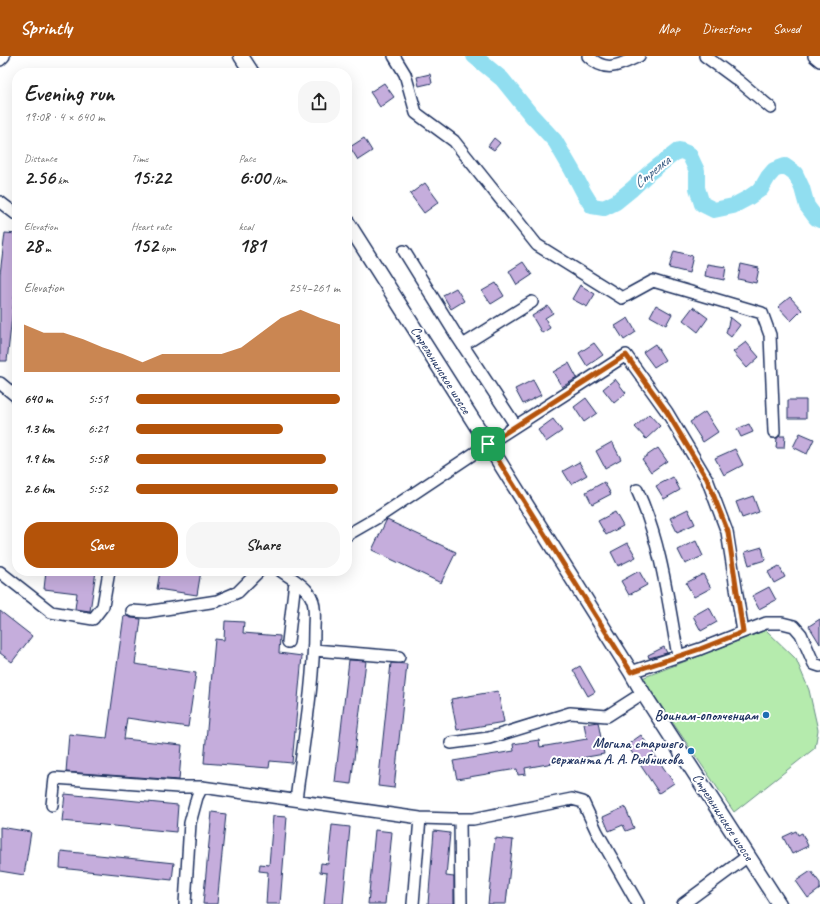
<!DOCTYPE html>
<html lang="en">
<head>
<meta charset="utf-8">
<style>
	:root { --surface:#fff; --page:#f6f6f6; --text:#222; --muted:#767676; --accent:#b45309 }
	body { margin:0; font-family:Caveat,sans-serif; background:var(--page); color:var(--text); height:100vh; display:flex; flex-direction:column; font-size:15px; white-space:nowrap }
	* { box-sizing:border-box; margin:0 }
	p { font-size:13px; color:var(--muted) }
	.icon { flex:none; width:22px; height:22px; fill:none; stroke:currentColor; stroke-width:2; stroke-linecap:round; stroke-linejoin:round }
	.map { position:relative; flex:1; overflow:hidden }
	.sheet { position:absolute; left:12px; top:12px; width:340px; height:508px; display:flex; flex-direction:column; background:var(--surface); border-radius:16px; box-shadow:0 4px 16px #0002 }
	.sheet>* { flex:none }
	.pin { position:absolute; display:grid; place-items:center; width:34px; height:34px; color:#fff; margin:-17px; border-radius:8px; box-shadow:0 2px 6px #0006 }
	.round { display:grid; place-items:center; flex:none; width:42px; height:42px; border-radius:16px; background:var(--page) }
	.headline { display:flex; align-items:center; justify-content:space-between; height:68px; padding:0 12px }
	h1 { font-size:22px; font-weight:700; line-height:30px }
	.metrics { display:grid; grid-template-columns:repeat(3,1fr); gap:6px; height:68px; padding:4px 12px }
	.metrics div { display:grid; align-content:center }
	.metrics b { font-size:20px; font-weight:700 }
	.metrics small { font-size:11px; font-weight:400 }
	.metrics p { font-size:11px }
	.chart { height:112px; padding:8px 12px }
	.chart p { display:flex; justify-content:space-between }
	.chart svg { width:100%; height:72px; margin-top:4px; fill:var(--accent); opacity:.7 }
	.cta { display:flex; gap:8px; margin-top:auto; padding:8px 12px }
	.cta a { flex:1; height:46px; border-radius:16px; background:var(--accent); color:#fff; font-size:16px; font-weight:700; line-height:46px; text-align:center }
	.cta a+a { background:var(--page); color:var(--text) }
	ul { padding:0 12px; list-style:none; font-size:13px }
	li { display:grid; grid-template-columns:64px 48px 1fr; align-items:center; height:30px }
	li i { height:10px; border-radius:5px; background:var(--accent) }
	header { display:flex; align-items:center; gap:24px; box-sizing:border-box; height:56px; padding:0 20px; background:var(--accent); color:#fff }
	header strong { font-size:19px }
	nav { display:flex; gap:22px; margin-inline-start:auto; font-size:14px }
	.map>svg:first-child { display:block }
	.green { fill:#b5ebad; stroke:#688d86 }
	.lines { fill:none; stroke-linecap:round; stroke-linejoin:round }
	.river { stroke:#91def0; stroke-width:16 }
	.building { fill:#c5addc; stroke:#1b2f5e }
	.minor-casing { stroke:#1b2f5e; stroke-width:14 }
	.major-casing { stroke:#1b2f5e; stroke-width:17 }
	.minor { stroke:#fff; stroke-width:11 }
	.major { stroke:#fff; stroke-width:14 }
	.route-casing { stroke:#fff; stroke-width:8 }
	.route { stroke:#b45309; stroke-width:5 }
	.poi-dot { fill:#1f6fb2; stroke:#fff; stroke-width:1.5 }
	.labels { text-anchor:middle; dominant-baseline:central; stroke-width:4; stroke-linejoin:round; paint-order:stroke }
	.street-label { font-size:14px; fill:#1b2f5e; stroke:#fff }
	.poi-label { font-size:14px; font-weight:bold; fill:#1b2f5e; stroke:#fff; text-anchor:end }
	.water-label { font-size:15px; font-style:italic; fill:#385b82; stroke:#fff }
</style>
</head>
<body>
<header>
<strong>Sprintly</strong>
<nav><a>Map</a><a>Directions</a><a>Saved</a></nav>
</header>
<div class="map">
<svg width="820" height="848" viewBox="0 0 820 848">
	<rect width="100%" height="100%" fill="#fff"/>
	<filter id="ink" filterUnits="userSpaceOnUse"><feTurbulence type="fractalNoise" baseFrequency=".025" numOctaves="2"/><feDisplacementMap in="SourceGraphic" scale="8" xChannelSelector="R" yChannelSelector="G"/><feConvolveMatrix kernelMatrix="1 2 1 2 8 2 1 2 1" color-interpolation-filters="sRGB"/></filter>
	<g filter="url(#ink)">
		<path class="green" d="M766,574L796,603L809,634L818,674L815,692L734,756L642,622Z"/>
		<g class="lines">
			<path class="river" d="M474,0L502,23L532,60L555,85L572,114L584,137L592,150L604,152L616,146L632,133L649,117L679,94L689,98L697,115V132L702,148L714,154L733,150L748,142L761,133L768,121L774,114L785,110L795,117L802,132L807,150L816,162L820,164"/>
		</g>
		<path class="building" d="M430,18L432,27L419,30L417,21Z
			M384,27L394,41L380,51L370,36Z
			M364,82L372,95L358,104L350,91Z
			M494,82L500,87L494,94L488,90Z
			M425,127L439,146L424,157L410,138Z
			M5,177L17,178V217L7,305H0V218Z
			M674,195L693,200L689,217L669,212Z
			M523,206L532,219L517,229L509,215Z
			M707,208L726,211L724,224L705,220Z
			M741,208L759,212L756,227L738,223Z
			M496,227L504,240L491,248L482,235Z
			M580,229L595,238L587,251L572,243Z
			M456,232L464,245L451,253L443,239Z
			M790,241L802,254L791,265L778,251Z
			M656,249L672,258L666,269L650,260Z
			M548,250L553,257L545,262L550,272L542,277L532,260Z
			M693,251L708,262L698,276L683,264Z
			M730,261L740,269L731,281L726,277Z
			M628,262L636,276L624,284L615,270Z
			M746,286L759,301L747,312L733,296Z
			M594,287L603,299L587,310L579,297Z
			M655,288L665,304L654,311L643,296Z
			M569,307L577,322L562,331L553,316Z
			M615,323L626,337L614,347L603,333Z
			M533,324L541,339L523,348L515,333Z
			M586,342L597,357L584,366L574,351Z
			M788,344H806V362H788Z
			M705,356L718,376L703,386L690,366Z
			M649,358L660,370L646,383L635,371Z
			M553,363L562,375L546,386L538,374Z
			M749,368L753,376L741,381L737,373Z
			M800,377L814,383L807,398L793,391Z
			M780,380H785L784,392H776L777,382Z
			M612,386L621,403L605,412L596,395Z
			M658,392L667,405L651,416L642,403Z
			M735,393L743,409L724,419L715,402Z
			M579,406L587,419L571,428L563,415Z
			M673,421L680,434L664,443L656,430Z
			M604,426L611,438L592,448L586,436Z
			M753,440L759,456L742,462L736,446Z
			M688,453L695,468L677,476L670,462Z
			M615,456L623,470L606,479L598,465Z
			M387,464L456,496L441,527L372,494L386,465Z
			M696,485L703,500L685,508L678,494Z
			M628,487L636,501L618,510L611,496Z
			M762,491L765,504L749,509L745,496Z
			M779,510L785,521L774,527L768,516Z
			M46,515H96L90,555L75,553L77,537L44,533Z
			M160,515H201L197,539L157,533Z
			M639,515L647,529L629,539L621,525Z
			M703,518L711,532L694,541L686,527Z
			M769,531L776,544L759,553L752,540Z
			M709,551L717,566L701,575L693,560Z
			M0,555L32,580L12,606L0,597Z
			M124,559L131,562L141,563L135,608L196,617L188,671L127,662L124,683L182,689L179,724L66,716L69,678L107,682Z
			M820,563V588L809,570Z
			M225,565L244,566L243,577L280,580L279,597L302,600L292,707L270,705L269,712L204,707L215,583L224,584Z
			M664,591L667,597L649,602L648,599Z
			M349,604L366,605L351,728L335,726Z
			M391,607L407,608L394,732L378,730Z
			M580,610L595,636L588,640L573,614Z
			M498,635L504,666L457,674L451,643Z
			M598,666L604,698L525,712L526,718L518,719L517,713L457,723L453,705L514,695L513,688L539,684L540,691L587,683L584,668Z
			M641,679L674,727L659,737L627,689Z
			M65,738L178,749L176,776L62,765Z
			M625,751L634,772L626,775L623,769L609,775L603,761Z
			M212,756L226,758L217,848H203Z
			M273,760L287,761L280,848H266L268,816L259,815L260,808L269,809Z
			M332,769L350,771L343,848H324L327,817L320,816L321,807L328,808Z
			M0,771L31,776L24,819L0,815Z
			M375,774L392,776L385,848H368Z
			M434,775L450,777L446,820L454,821V848H428Z
			M796,775L798,779L802,777L808,790L792,798L783,781Z
			M495,782L513,784L506,848H488Z
			M61,795L174,807L172,824L60,812Z
			M811,815L820,827V833L808,842L796,825Z"/>
		<g class="lines">
			<g class="minor-casing">
				<path id="minor" d="M394,0L405,18L416,57L454,85L537,189L622,242L653,225L762,257L770,279L774,376
					M588,0C606,18 620,9 639,0
					M705,0L739,25L771,52
					M814,0L820,5
					M0,4L4,0
					M0,146L17,159
					M404,195L458,282L516,370
					M463,289L532,246
					M0,327L17,341
					M637,434C661,486 668,544 678,600
					M347,479L380,460L491,386L626,299L667,356L707,423L727,476L743,576
					M281,515C291,522 308,531 312,543C316,551 314,565 314,573C314,630 303,687 296,744
					M0,516L51,556L93,563L103,550L109,515
					M132,555L146,556L217,545L238,536L259,515
					M288,586L295,525
					M314,594L399,601
					M631,616L700,593L766,567H782L794,570L801,578L814,608L820,610
					M451,687L489,682L570,657L607,660L643,637
					M52,749L55,722L178,731H202
					M460,763L461,848
					M185,848L190,767L197,741L202,731L420,762L452,763H473L572,743L583,746L597,776L638,848
					M413,848L420,762
					M683,848L748,800"/>
			</g>
			<g class="major-casing">
				<path id="major" d="M241,0L252,17
					M347,166L488,388L631,616L643,637L779,848"/>
			</g>
			<use href="#minor" class="minor"/>
			<use href="#major" class="major"/>
		</g>
	</g>
	<g class="lines" filter="url(#ink)">
		<g class="route-casing">
			<path id="route" d="M626,299L667,356L707,423L728,476L743,576L700,593L631,616L488,388Z"/>
		</g>
		<use href="#route" class="route"/>
	</g>
	<g class="poi-dot">
		<circle cx="766" cy="659" r="4"/>
		<circle cx="691" cy="695" r="4"/>
	</g>
	<g class="labels">
		<g class="street-label">
			<text transform="translate(441 314) rotate(58)">Стрельнинское шоссе</text>
			<text transform="translate(723 761) rotate(57)">Стрельнинское шоссе</text>
		</g>
		<g class="poi-label">
			<text x="758" y="659">Воинам-ополченцам</text>
			<text x="683" y="687">Могила старшего<tspan x="683" dy="16">сержанта А. А. Рыбникова</tspan></text>
		</g>
		<g class="water-label">
			<text transform="translate(652 116) rotate(-39)">Стрелка</text>
		</g>
	</g>
</svg>
<div class="pin" style="left:488px;top:388px;background:#1e9e55"><svg class="icon" aria-label="arrive" viewBox="0 0 24 24"><path d="M6 21V4h12l-3 4 3 4H6"/></svg></div>
<section class="sheet">
<div class="headline"><div><h1>Evening run</h1><p>19:08 · 4 × 640 m</p></div><a class="round"><svg class="icon" aria-label="share" viewBox="0 0 24 24"><path d="M12 15V3M7 8l5-5 5 5M5 13v7h14v-7"/></svg></a></div>
<div class="metrics">
<div><p>Distance</p><b>2.56<small> km</small></b></div>
<div><p>Time</p><b>15:22</b></div>
<div><p>Pace</p><b>6:00<small> /km</small></b></div>
</div>
<div class="metrics">
<div><p>Elevation</p><b>28<small> m</small></b></div>
<div><p>Heart rate</p><b>152<small> bpm</small></b></div>
<div><p>kcal</p><b>181</b></div>
</div>
<div class="chart"><p><span>Elevation</span>254–261 m</p>
<svg viewBox="0 0 160 44" preserveAspectRatio="none"><path d="M0 44V15L10 20L20 20L30 24L40 29L50 33L60 38L70 33L80 33L90 33L100 33L110 29L120 20L130 11L140 6L150 11L160 15V44z"/></svg>
</div>
<ul>
<li><b>640 m</b>5:51<i style="width:100%"></i></li>
<li><b>1.3 km</b>6:21<i style="width:72%"></i></li>
<li><b>1.9 km</b>5:58<i style="width:93%"></i></li>
<li><b>2.6 km</b>5:52<i style="width:99%"></i></li>
</ul>
<div class="cta"><a>Save</a><a>Share</a></div>
</section>
</div>
</body>
</html>
